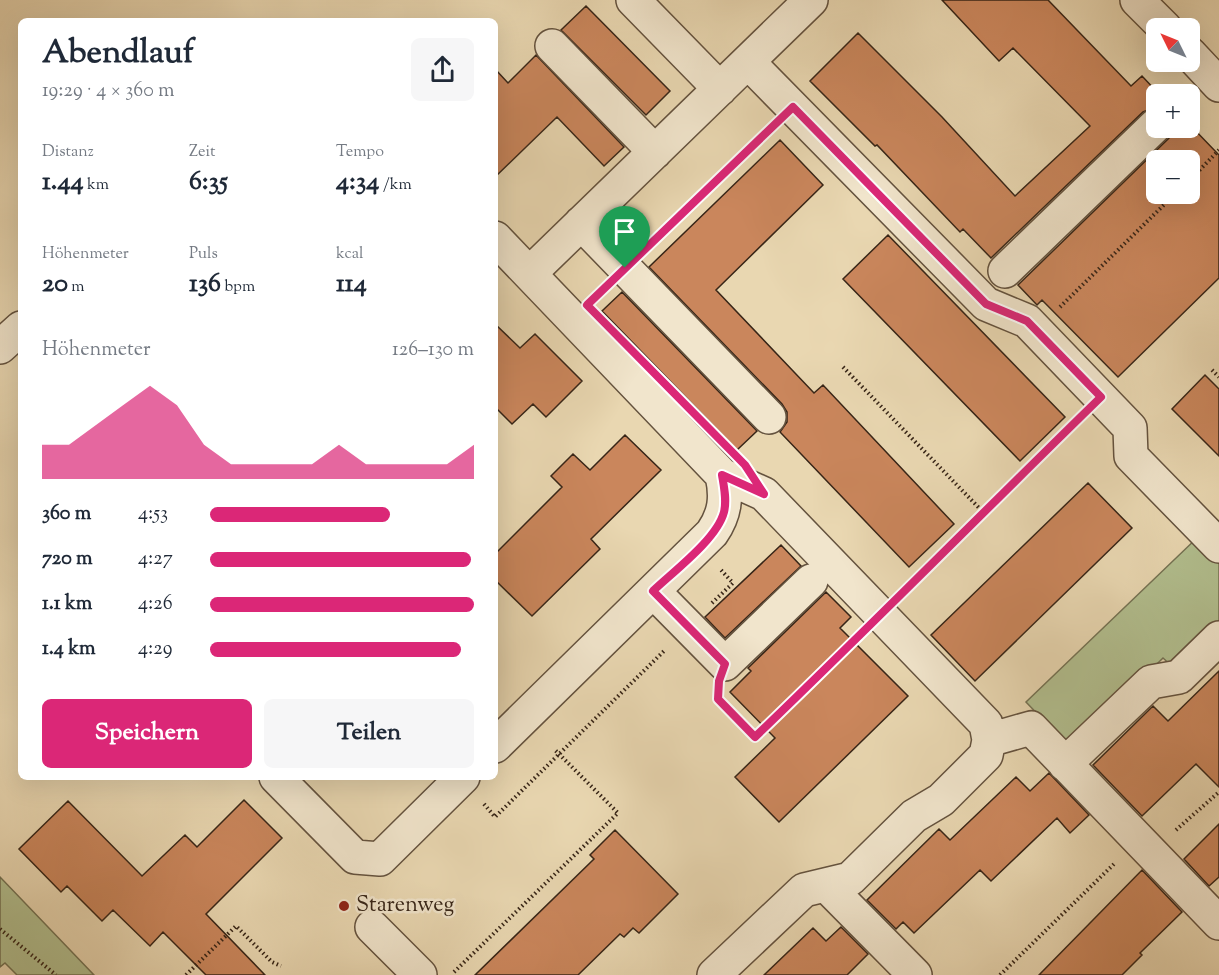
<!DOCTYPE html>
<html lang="de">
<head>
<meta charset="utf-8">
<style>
	:root { --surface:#fff; --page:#f6f6f7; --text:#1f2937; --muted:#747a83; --accent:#db2777 }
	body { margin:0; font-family:"Sorts Mill Goudy",serif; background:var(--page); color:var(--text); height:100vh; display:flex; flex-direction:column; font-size:22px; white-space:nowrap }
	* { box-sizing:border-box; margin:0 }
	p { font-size:20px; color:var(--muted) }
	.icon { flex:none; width:33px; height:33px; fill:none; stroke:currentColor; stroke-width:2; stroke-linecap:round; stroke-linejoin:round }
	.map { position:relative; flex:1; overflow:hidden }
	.side { position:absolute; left:18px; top:18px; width:480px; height:762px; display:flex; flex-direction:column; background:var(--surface); border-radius:9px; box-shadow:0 6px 24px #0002 }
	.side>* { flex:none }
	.needle { width:39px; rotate:313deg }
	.controls { position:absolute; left:1146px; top:18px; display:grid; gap:12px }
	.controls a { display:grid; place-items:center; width:54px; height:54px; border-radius:9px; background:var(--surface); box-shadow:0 6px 24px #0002; font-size:30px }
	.pin { position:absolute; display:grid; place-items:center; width:51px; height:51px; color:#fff; margin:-62px -26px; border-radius:50% 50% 50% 0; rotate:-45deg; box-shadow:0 0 6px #0007 }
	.pin .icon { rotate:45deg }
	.round { display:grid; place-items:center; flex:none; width:63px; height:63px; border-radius:9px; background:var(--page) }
	.head { display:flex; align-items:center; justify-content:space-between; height:102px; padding:0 24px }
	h1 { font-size:33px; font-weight:700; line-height:45px }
	.figures { display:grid; grid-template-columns:repeat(3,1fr); gap:9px; height:102px; padding:6px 24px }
	.figures div { display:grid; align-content:center }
	.figures b { font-size:26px; font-weight:700 }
	.figures small { font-size:16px; font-weight:400 }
	.figures p { font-size:16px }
	.chart { height:168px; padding:12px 24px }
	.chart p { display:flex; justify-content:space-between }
	.chart svg { width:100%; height:108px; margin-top:6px; fill:var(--accent); opacity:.7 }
	.button { display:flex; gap:12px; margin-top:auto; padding:12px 24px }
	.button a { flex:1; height:69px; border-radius:9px; background:var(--accent); color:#fff; font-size:24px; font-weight:700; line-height:69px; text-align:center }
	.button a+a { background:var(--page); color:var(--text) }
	ul { padding:0 24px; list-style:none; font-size:20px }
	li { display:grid; grid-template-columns:96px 72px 1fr; align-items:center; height:45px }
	li i { height:15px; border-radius:8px; background:var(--accent) }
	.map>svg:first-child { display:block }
	.green { fill:#b2bf8f; stroke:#747253; stroke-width:1.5 }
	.building { fill:#ca865c; stroke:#372517; stroke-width:1.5; fill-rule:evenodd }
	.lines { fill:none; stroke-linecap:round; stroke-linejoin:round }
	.minor-casing { stroke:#64523e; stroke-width:36 }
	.path { stroke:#372517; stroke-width:4; stroke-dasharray:1.5 3; stroke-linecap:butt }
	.minor { stroke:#f1e5cc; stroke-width:33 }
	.route-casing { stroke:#fff; stroke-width:12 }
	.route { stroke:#db2777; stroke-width:8 }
	.poi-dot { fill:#8f2418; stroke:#f1e5cc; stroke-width:2 }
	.labels { text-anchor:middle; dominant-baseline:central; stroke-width:5; stroke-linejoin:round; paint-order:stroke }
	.poi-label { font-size:22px; fill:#372517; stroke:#f1e5cc; text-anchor:start }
</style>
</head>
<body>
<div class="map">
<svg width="1219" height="975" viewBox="0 0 1219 975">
	<rect width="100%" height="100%" fill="#e9d7b1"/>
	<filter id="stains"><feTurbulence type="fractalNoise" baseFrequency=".00333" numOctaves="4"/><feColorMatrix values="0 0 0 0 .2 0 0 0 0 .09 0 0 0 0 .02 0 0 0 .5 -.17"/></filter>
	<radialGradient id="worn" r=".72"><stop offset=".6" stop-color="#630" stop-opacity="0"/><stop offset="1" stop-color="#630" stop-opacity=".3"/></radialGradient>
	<path class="green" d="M1200,535L1219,555V627L1177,671L1163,658L1071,749L1026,702Z
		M0,877L94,975H17L5,963L0,967Z"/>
	<path class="building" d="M942,0H1048L1131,86L1142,76L1159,94H1156V107L1143,112L991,258L963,229L960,232L877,145L875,146L810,81L858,33L942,117L1015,196L1090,126L1013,48L999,61Z
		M586,6L670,91L646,115L561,30Z
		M536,55L624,147L604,166L557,117L495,177V69L508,83Z
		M1190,125L1219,155V278L1118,377L1042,300L1037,305L1018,285L1169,138L1174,128H1190ZM1156,160H1190V194H1156Z
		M780,140L823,185L716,290L814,393L823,385L954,524L909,567L780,432L787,422V412L782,404L649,267Z
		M888,235L1065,417L1020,461L843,279Z
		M622,292L757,431L737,450L602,311Z
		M495,324L520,348L535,334L582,381L546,417L533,404L512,424L495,407Z
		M1205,375L1219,389V456L1172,409Z
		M625,435L661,470L591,539L600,549L532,616L495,580V554L562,487L551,476L573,454L590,470Z
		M1088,483L1132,528L975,681L931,635Z
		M781,545L801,566L725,638L705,617Z
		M826,592L851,617L840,628L908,696L779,822L735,777L775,738L730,692L751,671L748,668Z
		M1219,671V787L1196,764L1142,816L1093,765L1153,706L1168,721Z
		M1049,773L1089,815L1070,833L1057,818L991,881L980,870L914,933L903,922L896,929L867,900L939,829L950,840L1016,777L1030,791Z
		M244,800L282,838L206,914L265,975H206L163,932L150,946L113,910L102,921L67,886L61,892L19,849L68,801L142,876L185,835L197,847Z
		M1219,824V877L1209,886L1184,859Z
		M615,830L678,894L639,933L633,928L624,937L620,934L578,975H475L594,859L590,855Z
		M1142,870L1182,912L1140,953L1142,955L1122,975H1039Z
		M841,927L868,954L847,975H764L813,928L826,941Z"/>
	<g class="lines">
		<g class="minor-casing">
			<path id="minor" d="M633,0L720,89
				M1137,0L1165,28
				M552,46L655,152
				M1190,54L1219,85
				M748,62L986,304L1027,321L1130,428L1131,456L1219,546
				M581,223L769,417
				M495,238L722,475L764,494L986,724L989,740L986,755L941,800L914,816L850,879L804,890L714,975
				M1005,271L1156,125
				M530,273L811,0
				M0,347L21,328
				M653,591L725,664L811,581
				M989,740L1031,728L1219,923
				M495,746L712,533C725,514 727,498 722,475
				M1065,764L1151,682L1179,677L1219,638
				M276,777L355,857L380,859L463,777
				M826,885L915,975
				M372,927L420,975"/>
		</g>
		<path class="path" d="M1190,180L1219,150
			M649,245L770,130
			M1060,307L1175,194
			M843,367L983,512
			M1212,370L1219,377
			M906,591L1077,421
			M712,603L733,583L721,570
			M719,697L755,737L858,639
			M484,804L495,817L664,651
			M1176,830L1219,792
			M0,929L56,975
			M454,972L618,813L554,749
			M186,975L236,926L272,962L281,966
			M1000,975L1114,864"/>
		<use href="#minor" class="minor"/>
	</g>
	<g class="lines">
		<g class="route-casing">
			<path id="route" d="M793,107L986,304L1027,321L1101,397C985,510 872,625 755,737L718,699L719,681L725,664L653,591C674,571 717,539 724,512C727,500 724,487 722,475L764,494L745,465L587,305Z"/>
		</g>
		<use href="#route" class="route"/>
	</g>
	<circle class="poi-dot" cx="344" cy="906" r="6"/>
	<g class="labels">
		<g class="poi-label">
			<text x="356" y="906">Starenweg</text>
		</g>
	</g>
	<rect width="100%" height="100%" filter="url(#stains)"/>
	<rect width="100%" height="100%" fill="url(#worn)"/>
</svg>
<div class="controls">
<a><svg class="needle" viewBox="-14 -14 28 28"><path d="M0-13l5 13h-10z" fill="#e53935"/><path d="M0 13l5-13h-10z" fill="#747a83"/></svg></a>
<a>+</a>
<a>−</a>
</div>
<div class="pin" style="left:625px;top:268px;background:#1e9e55"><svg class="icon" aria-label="arrive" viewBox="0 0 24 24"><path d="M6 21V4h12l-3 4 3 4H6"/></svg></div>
<section class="side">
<div class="head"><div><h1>Abendlauf</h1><p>19:29 · 4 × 360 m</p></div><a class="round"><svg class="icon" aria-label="share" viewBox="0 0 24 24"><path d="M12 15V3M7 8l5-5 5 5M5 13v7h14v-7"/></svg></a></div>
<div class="figures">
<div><p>Distanz</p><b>1.44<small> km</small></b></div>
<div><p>Zeit</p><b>6:35</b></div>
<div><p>Tempo</p><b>4:34<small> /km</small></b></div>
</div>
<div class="figures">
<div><p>Höhenmeter</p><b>20<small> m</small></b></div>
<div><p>Puls</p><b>136<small> bpm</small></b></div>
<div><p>kcal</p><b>114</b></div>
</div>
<div class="chart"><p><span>Höhenmeter</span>126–130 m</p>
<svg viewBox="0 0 160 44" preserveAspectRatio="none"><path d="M0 44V30L10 30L20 22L30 14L40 6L50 14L60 30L70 38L80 38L90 38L100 38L110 30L120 38L130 38L140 38L150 38L160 30V44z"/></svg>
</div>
<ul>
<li><b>360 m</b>4:53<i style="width:68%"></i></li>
<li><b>720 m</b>4:27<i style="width:99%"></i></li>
<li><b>1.1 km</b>4:26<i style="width:100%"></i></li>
<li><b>1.4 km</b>4:29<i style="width:95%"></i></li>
</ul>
<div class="button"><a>Speichern</a><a>Teilen</a></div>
</section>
</div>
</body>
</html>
